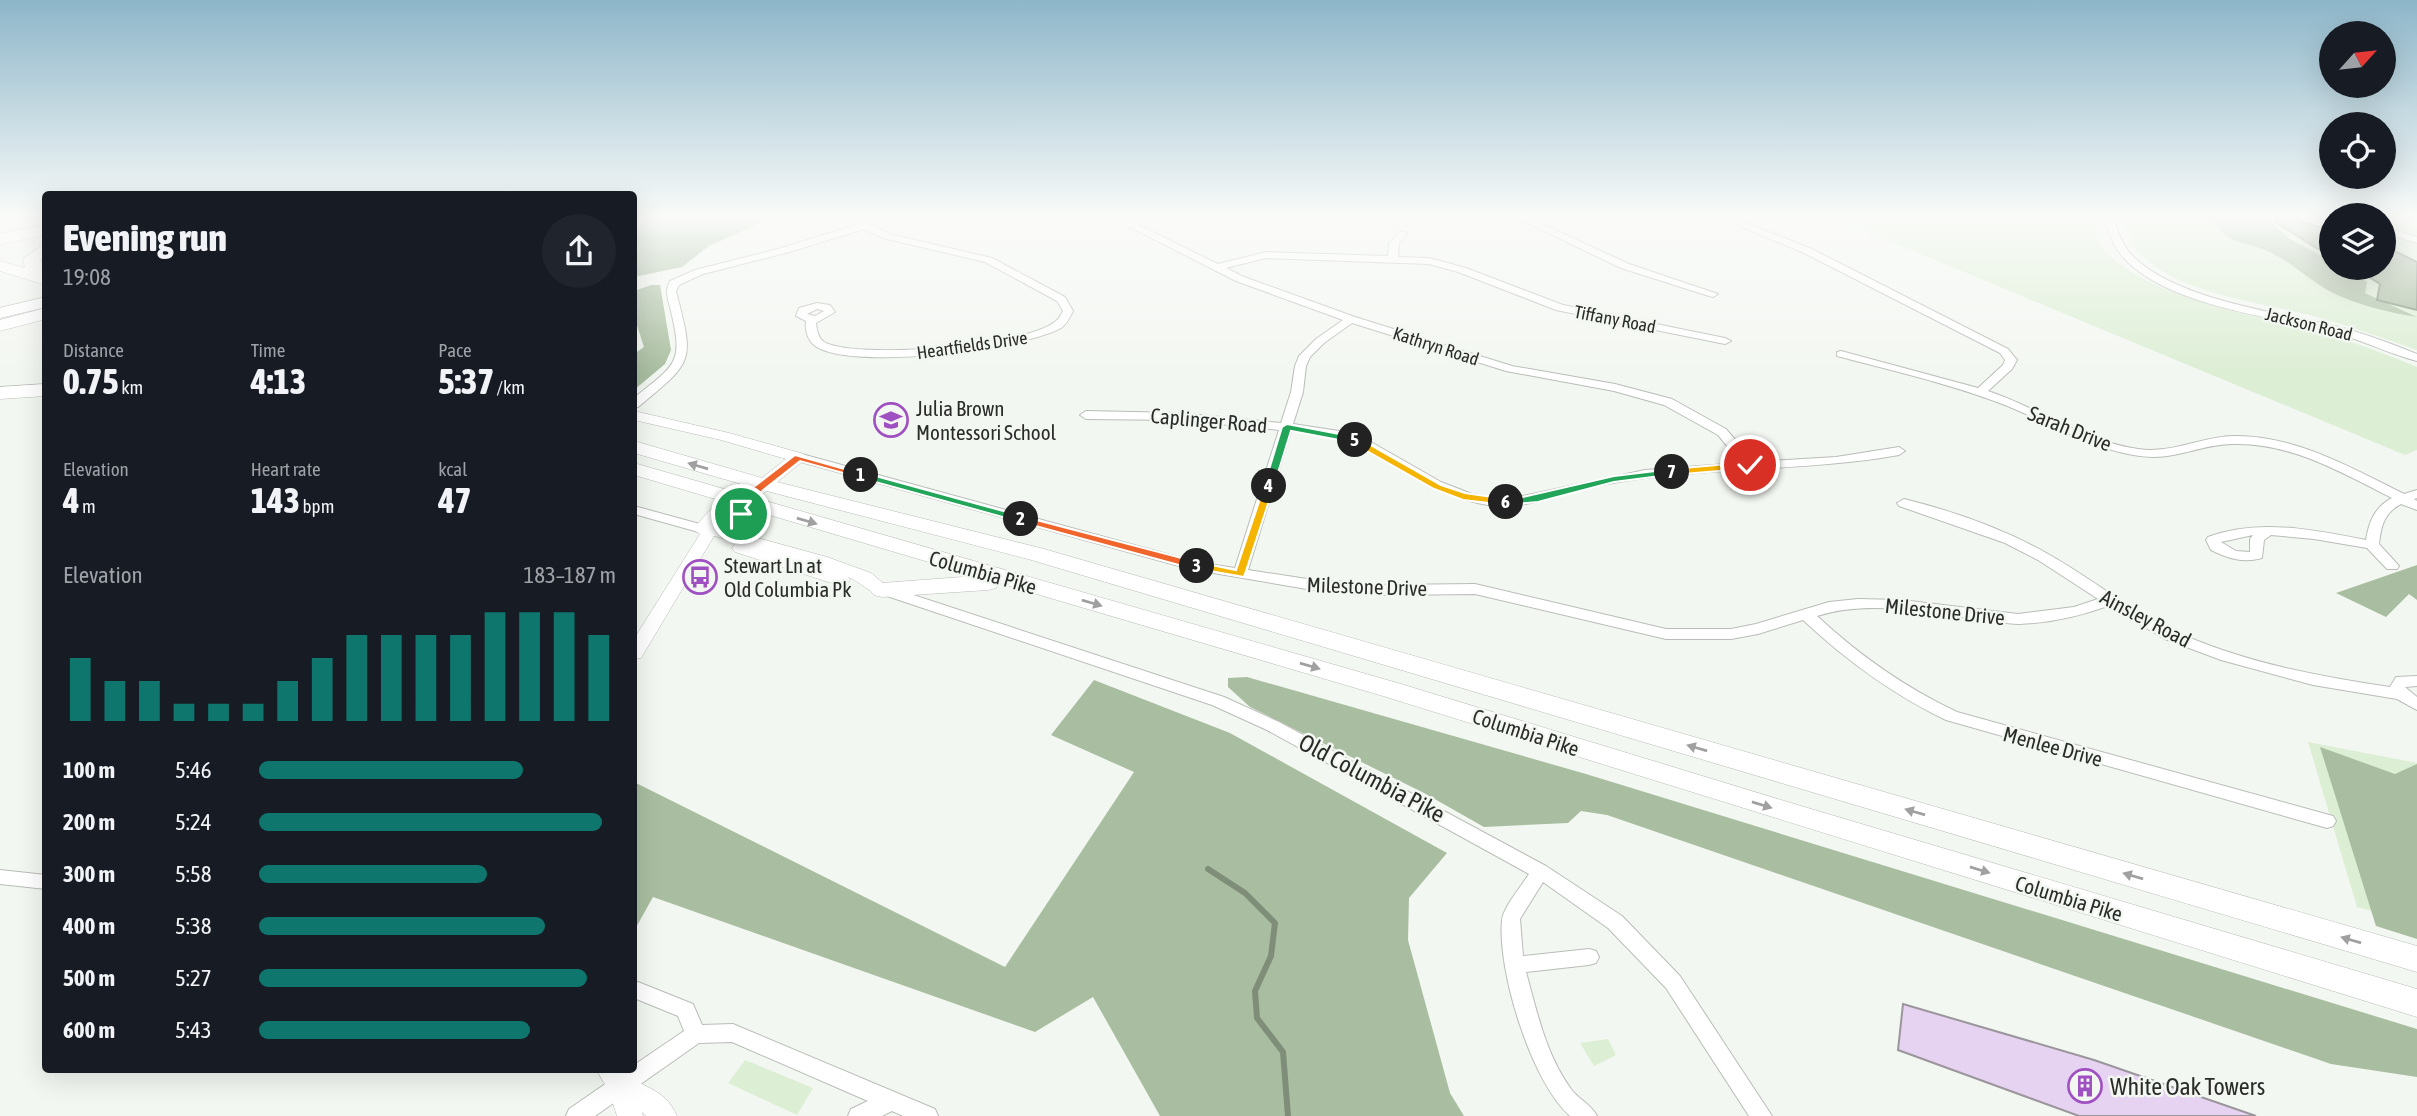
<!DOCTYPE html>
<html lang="en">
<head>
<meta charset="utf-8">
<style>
	:root { --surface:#171b24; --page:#20242c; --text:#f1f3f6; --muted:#9ea1a6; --accent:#0f766e }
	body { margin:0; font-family:"Asap Condensed",sans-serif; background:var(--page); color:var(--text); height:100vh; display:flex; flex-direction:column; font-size:26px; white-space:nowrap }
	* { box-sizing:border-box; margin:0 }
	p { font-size:23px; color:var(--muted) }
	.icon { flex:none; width:38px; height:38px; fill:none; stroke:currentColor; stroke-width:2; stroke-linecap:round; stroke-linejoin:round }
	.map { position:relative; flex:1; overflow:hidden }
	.sheet { position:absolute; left:42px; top:191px; width:595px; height:882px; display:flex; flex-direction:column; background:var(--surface); border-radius:7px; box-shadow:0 7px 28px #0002 }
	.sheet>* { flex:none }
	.needle { width:46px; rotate:63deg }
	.controls { position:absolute; left:2319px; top:21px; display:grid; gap:14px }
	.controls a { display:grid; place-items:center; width:77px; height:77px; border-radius:50%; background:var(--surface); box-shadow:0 7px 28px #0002; font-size:35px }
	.pin { position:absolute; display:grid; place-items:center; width:60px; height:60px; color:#fff; margin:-30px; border:4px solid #fff; border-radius:50%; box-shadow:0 2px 7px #0007 }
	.km { position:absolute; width:35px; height:35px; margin:-18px; border-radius:50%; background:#222; color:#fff; font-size:19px; line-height:35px; text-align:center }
	.round { display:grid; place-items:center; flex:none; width:74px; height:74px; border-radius:37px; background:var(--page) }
	.head { display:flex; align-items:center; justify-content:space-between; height:119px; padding:0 21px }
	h1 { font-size:38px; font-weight:800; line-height:52px }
	.stats { display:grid; grid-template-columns:repeat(3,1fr); gap:10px; height:119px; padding:7px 21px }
	.stats div { display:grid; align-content:center }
	.stats b { font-size:35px; font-weight:800 }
	.stats small { font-size:19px; font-weight:400 }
	.stats p { font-size:19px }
	.chart { height:196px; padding:14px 21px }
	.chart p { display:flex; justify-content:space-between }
	.chart svg { width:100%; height:126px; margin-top:7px; stroke:var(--accent); stroke-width:6 }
	ul { padding:0 21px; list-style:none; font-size:23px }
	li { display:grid; grid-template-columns:112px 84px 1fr; align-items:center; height:52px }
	li i { height:18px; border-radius:9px; background:var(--accent) }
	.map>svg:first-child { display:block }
	.green { fill:#dceed4 }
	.forest { fill:#a9bea0 }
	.water { fill:#a4b89b; stroke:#7f8e79; stroke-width:2 }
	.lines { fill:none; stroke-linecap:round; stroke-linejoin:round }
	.stream { stroke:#7f8e79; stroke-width:6 }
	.building { fill:#e6d2f1; stroke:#9a969c; stroke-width:2 }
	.minor-casing { stroke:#b9bdb8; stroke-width:2 }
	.tertiary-casing { stroke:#b9bdb8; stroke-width:1 }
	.primary-casing { stroke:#b9bdb8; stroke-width:1 }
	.trunk-casing { stroke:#b9bdb8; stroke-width:1 }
	.minor { fill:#fff; fill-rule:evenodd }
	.tertiary { fill:#fff; fill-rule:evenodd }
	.primary { fill:#fff; fill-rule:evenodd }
	.trunk { fill:#fff; fill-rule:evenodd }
	.oneway { fill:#9fa09f }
	.split-1 { fill:#f0652b; stroke:#fff; stroke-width:2 }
	.split-2 { fill:#22a559; stroke:#fff; stroke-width:2 }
	.split-3 { fill:#f0652b; stroke:#fff; stroke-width:2 }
	.split-4 { fill:#f5b400; stroke:#fff; stroke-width:2 }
	.split-5 { fill:#22a559; stroke:#fff; stroke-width:2 }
	.split-6 { fill:#f5b400; stroke:#fff; stroke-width:2 }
	.split-7 { fill:#22a559; stroke:#fff; stroke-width:2 }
	.split-8 { fill:#f5b400; stroke:#fff; stroke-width:2 }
	.labels { text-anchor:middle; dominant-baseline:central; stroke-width:5; stroke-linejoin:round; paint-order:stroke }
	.far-street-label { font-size:18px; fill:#2a2c29; stroke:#f3f7f1 }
	.poi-label { font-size:21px; fill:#2a2c29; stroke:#f3f7f1; text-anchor:start }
	.street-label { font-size:21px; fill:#2a2c29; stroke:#f3f7f1 }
	.near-street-label { font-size:24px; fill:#2a2c29; stroke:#f3f7f1 }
	.near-poi-label { font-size:24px; fill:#2a2c29; stroke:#f3f7f1; text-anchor:start }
</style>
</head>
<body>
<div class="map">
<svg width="2417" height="1116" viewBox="0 0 2417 1116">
	<rect width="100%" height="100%" fill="#f3f7f1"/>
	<path class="green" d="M1834,218H2092C2095,227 2097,240 2103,248C2142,297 2262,317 2321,333C2354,342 2386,354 2417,367V450L2405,455Z
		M2122,218H2331V268H2384V218H2417V350C2381,337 2346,325 2309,315C2255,301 2178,294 2138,252C2130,243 2127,229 2122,218Z
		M2308,742L2417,763V924L2357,907Z
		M1608,1039L1616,1055L1594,1066L1580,1043Z
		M745,1060L813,1088L797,1115L728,1083Z"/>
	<path class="forest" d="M645,218H771L709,246L682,267L634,277V229H638Z
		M2212,218H2266L2290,239L2331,261V268H2344L2367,282L2365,293L2417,317C2390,313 2358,305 2333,293C2311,282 2292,262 2269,252C2243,239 2228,247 2212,218Z
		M651,285H660L671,350L665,364L634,390V354L644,347L634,316V291Z
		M2417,565V600L2409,594L2386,617L2336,593Z
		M1247,677L1586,774L2417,1029V1077L2331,1064L1607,815L1581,811L1568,823L1484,827L1424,793L1250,707L1228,687V678Z
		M1094,680L1230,733L1447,853L1409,898L1408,940L1450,1093L1464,1116H1160L1093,997L1035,1032L653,897L634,931V782L1005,967L1134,772L1051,735Z
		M2320,747L2395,774L2417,764V939L2376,926Z"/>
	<path class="water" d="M2288,218L2331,230V257L2275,222L2277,219Z
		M2384,246L2417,262V310L2377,300L2380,284L2354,268H2384Z"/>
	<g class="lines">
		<path class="stream" d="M1208,869L1245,893L1275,923L1271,956L1255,991L1257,1018L1283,1052L1288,1116"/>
	</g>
	<path class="building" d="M1903,1004L2094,1060L2256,1116H2079L1898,1050Z"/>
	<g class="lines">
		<g class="minor-casing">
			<path id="minor" d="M846,218H857L889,234L992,258L1065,297L1073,311C1070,317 1067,324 1061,328C1025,349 846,372 814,345C807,339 805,329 806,321L796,316L799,308L817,303L830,305L835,312L816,323C817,330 818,338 824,342C856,360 1033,346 1057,320C1059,319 1062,313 1063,311L1057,301L985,262L883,238L864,229L786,253L703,274L679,285L676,291C694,362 695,360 638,407H634V398C677,363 684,364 670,307C667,296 665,291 670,281L695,270L778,249L856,225ZM817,309L824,311L815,316L807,314Z
				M1112,218H1124L1218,264L1266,252L1388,256L1389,244L1399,232H1405L1407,234L1399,244L1398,257L1429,258L1466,268L1563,305L1725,338L1731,341L1725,344L1556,310L1458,272L1429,264L1266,258L1226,268L1244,277L1355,317L1512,366L1615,384L1672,399L1726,429L1754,462L1836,457L1899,447L1905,451L1899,455C1815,470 1729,467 1645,478C1622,481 1599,485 1577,491C1548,499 1518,509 1488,505C1434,497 1402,462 1354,443C1334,435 1312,433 1291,431L1248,570L1307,579L1387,585L1475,584L1666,629H1731L1756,624L1829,602L1858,599L1902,600L2018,614L2074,607L2098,599L2038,560L2005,543L1899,506L1897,503L1904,499C1953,511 2004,529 2048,554C2091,578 2129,610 2174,631C2242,662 2316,676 2390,687L2396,677L2417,676V686L2405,687L2417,697V710L2397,699L2313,685L2221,660L2165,639L2108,606C2080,616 2050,623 2019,624C2005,624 1990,620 1976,619C1925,612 1868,600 1817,616C1859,655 1904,687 1957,712L2333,816L2336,821L2333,826L2327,828L1946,720C1892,694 1847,661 1803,620L1758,634L1731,639H1666L1475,594L1387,595L1307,589L1190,569L794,460L792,457L794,454L798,453L1196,562L1235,568L1279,430L1179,420L1086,419L1080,415L1086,411L1179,413L1281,423L1291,392L1295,366L1299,356L1316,339L1343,320L1236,281ZM1352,323L1506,371L1614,391L1664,405L1718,435L1741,463L1645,470L1523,496L1489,497L1472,494L1441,482L1364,438L1339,431L1293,424L1303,392L1306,366L1310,357L1324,343Z
				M1517,218H1529L1629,264L1718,294L1713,297L1709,296L1621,268Z
				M1721,218H1733L1812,249L2008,349L2017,360L2012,369L1988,391C2039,408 2084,441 2138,449C2172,454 2200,437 2233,436C2294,435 2350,467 2404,494L2417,490V498L2414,499L2417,501V510L2401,504C2384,513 2381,526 2379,544L2399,566L2397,569H2387L2367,548L2314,539L2271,535L2264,540L2262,558C2243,563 2229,559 2211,550L2206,540L2208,537C2259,518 2314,530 2366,540C2369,521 2375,507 2392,498C2342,473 2290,442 2233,444C2193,445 2173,464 2128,454C2084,445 2047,422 2005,405C1951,384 1893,371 1837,356V352L1841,351L1978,388L2003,365L2005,360L2000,353L1804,253ZM2253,535L2250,539V552L2236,551L2221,542Z
				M2105,218H2113C2117,229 2121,242 2129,252C2170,299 2276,312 2335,326C2363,333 2390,343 2417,354V361C2390,354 2364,341 2336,333C2274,317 2165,306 2122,256C2113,246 2108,231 2105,218Z
				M2384,227L2417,237V243L2384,233Z
				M634,506L707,526L709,529L702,533L634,514Z
				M886,586L1224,697L1279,722L1546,866L1622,916L1680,976L1772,1116H1749L1666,988L1608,928L1543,882L1520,919L1523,956L1589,949L1596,951L1599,957L1596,963L1589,965L1526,972C1537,1012 1546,1055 1571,1089C1578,1099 1591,1104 1597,1116H1570C1532,1083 1497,971 1502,920C1503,908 1522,885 1529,874L1267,730L1212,705L881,594L879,591L881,588Z
				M0,870L46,875V889L0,884Z
				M638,982L693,1004L702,1025L733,1024L740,1027L935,1109L938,1116H903L892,1111L882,1116H848L851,1109L868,1101L732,1042L699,1043L595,1116H566L569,1109L627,1069H634V1065L684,1031L678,1016L634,998V984Z"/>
		</g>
		<g class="tertiary-casing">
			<path id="tertiary" d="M634,411L729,433L804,454L806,457L804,460L748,506L732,511L714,526L827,557L871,573L891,590L888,594C873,598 862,582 848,577L850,580L847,584L841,586L735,552L732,548L735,544L744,543L714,536L641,658L634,659V639L700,534L693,529L709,511L720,503L736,498L786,459L721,440L634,420Z
				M596,1069H624C637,1089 664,1085 677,1116H646L642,1112L643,1116H617L609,1091Z"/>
		</g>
		<g class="primary-casing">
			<path id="primary" d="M46,297V307L0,318V308Z"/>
		</g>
		<g class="trunk-casing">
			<path id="trunk" d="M46,225V235L0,244V234Z
				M46,243V256L39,261L46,267V285L0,271V261L25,268L23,259Z
				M46,308V319L0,331V320Z
				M46,384V396L0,399V387Z
				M634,441L769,480L1044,549L2417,946V972L1028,559L755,488L634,453Z
				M634,463L1401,684L1791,803L2417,989V1017L1383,696L999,583L996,588L988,590L882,597L874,595L870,590L874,585L882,583L976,576L634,475Z"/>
		</g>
		<use href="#minor" class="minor"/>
		<use href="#tertiary" class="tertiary"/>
		<use href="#primary" class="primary"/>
		<use href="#trunk" class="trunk"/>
	</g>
	<defs><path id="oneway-solid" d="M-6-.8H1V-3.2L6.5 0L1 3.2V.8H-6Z" transform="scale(1.75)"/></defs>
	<g class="oneway">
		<use href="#oneway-solid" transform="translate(698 466) rotate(-164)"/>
		<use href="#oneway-solid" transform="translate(807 521) rotate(16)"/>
		<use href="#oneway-solid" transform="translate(1092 603) rotate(16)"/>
		<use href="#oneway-solid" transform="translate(1310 666) rotate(16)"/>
		<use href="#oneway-solid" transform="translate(1697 748) rotate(-164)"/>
		<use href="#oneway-solid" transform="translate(1762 805) rotate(17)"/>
		<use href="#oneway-solid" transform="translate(1915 812) rotate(-164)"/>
		<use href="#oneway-solid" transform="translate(1980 870) rotate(17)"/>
		<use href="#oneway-solid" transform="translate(2133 876) rotate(-164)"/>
		<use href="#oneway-solid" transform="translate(2351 940) rotate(-164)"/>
	</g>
	<linearGradient id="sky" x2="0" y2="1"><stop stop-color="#8db6c9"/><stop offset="0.58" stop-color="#fafbf9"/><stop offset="1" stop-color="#fafbf9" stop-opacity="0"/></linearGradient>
	<rect width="2417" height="374" fill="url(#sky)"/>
	<path class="split-1" d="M795,455L866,475L861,478L800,461L747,503L745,517H737L738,499Z"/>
	<path class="split-2" d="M861,472L1025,517L1026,519L1021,522L857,477L856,475Z"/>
	<path class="split-3" d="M1021,516L1201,563L1203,566L1197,570L1017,521L1015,519Z"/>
	<path class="split-4" d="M1265,484L1274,486L1244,577L1193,568V563L1197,562L1236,570Z"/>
	<path class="split-5" d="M1287,424L1355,437L1360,440L1355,443L1291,431L1274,486L1265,488L1264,486L1282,427Z"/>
	<path class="split-6" d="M1351,438H1358L1441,485L1465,493L1506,499L1512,502L1506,505L1463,500L1434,489L1351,442Z"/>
	<path class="split-7" d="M1672,469L1676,470V474L1614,482L1538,502L1506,505L1501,502L1614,476Z"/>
	<path class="split-8" d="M1750,462L1754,463V468L1672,475L1667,472L1672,469Z"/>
	<defs>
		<g id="school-ring" transform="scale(1.75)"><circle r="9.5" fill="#f3f7f1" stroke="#9f50c1" stroke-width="1.5"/><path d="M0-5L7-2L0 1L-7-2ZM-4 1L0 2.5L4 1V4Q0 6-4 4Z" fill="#9f50c1"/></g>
		<g id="bus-ring" transform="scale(1.75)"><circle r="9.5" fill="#f3f7f1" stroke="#9f50c1" stroke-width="1.5"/><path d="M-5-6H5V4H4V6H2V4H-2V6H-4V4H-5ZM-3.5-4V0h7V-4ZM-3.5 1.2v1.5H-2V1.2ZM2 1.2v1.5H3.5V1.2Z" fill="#9f50c1"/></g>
		<g id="building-ring" transform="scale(1.75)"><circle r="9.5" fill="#f3f7f1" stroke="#9f50c1" stroke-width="1.5"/><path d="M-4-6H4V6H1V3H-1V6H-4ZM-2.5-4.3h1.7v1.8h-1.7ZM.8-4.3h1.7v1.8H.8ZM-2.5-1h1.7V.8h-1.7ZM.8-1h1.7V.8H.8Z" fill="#9f50c1"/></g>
	</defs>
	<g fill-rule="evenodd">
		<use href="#school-ring" x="891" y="420"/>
		<use href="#bus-ring" x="700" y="577"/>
		<use href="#building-ring" x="2085" y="1086"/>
	</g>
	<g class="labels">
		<g class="far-street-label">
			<text transform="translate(1615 319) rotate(11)">Tiffany Road</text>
			<text transform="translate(2309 324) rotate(14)">Jackson Road</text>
			<text transform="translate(972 345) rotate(-8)">Heartfields Drive</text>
			<text transform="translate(1436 346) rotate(18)">Kathryn Road</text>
		</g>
		<g class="poi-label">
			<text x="916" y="408">Julia Brown<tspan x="916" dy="24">Montessori School</tspan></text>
			<text x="724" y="565">Stewart Ln at<tspan x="724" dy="24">Old Columbia Pk</tspan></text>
		</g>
		<g class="street-label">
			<text transform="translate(1209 420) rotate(5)">Caplinger Road</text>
			<text transform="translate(2070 428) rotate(22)">Sarah Drive</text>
			<text transform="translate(983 572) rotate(16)">Columbia Pike</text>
			<text transform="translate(1367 586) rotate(2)">Milestone Drive</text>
			<text transform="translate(1945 611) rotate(6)">Milestone Drive</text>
			<text transform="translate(2146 618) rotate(28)">Ainsley Road</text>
			<text transform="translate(1526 732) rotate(18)">Columbia Pike</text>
			<text transform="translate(2053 746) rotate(15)">Menlee Drive</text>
			<text transform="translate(2069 898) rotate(17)">Columbia Pike</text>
		</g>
		<g class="near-street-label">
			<text transform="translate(1372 778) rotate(28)">Old Columbia Pike</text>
		</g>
		<g class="near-poi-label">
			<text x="2110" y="1086">White Oak Towers</text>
		</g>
	</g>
</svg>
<div class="controls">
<a><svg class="needle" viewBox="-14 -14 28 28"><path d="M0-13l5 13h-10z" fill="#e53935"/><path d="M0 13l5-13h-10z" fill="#9ea1a6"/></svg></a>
<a><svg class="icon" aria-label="locate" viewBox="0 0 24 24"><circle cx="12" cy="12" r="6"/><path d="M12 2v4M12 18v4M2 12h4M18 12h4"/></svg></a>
<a><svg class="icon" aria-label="layers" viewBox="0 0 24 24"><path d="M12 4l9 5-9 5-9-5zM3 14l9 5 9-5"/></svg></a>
</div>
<div class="pin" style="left:741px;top:514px;background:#1e9e55"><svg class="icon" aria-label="arrive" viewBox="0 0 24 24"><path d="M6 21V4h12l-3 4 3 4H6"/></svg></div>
<div class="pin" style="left:1750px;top:465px;background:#d93025"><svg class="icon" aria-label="check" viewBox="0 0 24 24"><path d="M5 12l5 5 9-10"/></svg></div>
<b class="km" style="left:861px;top:475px">1</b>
<b class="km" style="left:1021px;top:519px">2</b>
<b class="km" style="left:1197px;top:566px">3</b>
<b class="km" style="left:1269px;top:486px">4</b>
<b class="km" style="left:1355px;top:440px">5</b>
<b class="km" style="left:1506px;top:502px">6</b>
<b class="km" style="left:1672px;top:472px">7</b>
<section class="sheet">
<div class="head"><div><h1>Evening run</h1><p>19:08</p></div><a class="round"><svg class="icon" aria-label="share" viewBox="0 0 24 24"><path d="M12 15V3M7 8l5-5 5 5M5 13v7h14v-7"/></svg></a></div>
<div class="stats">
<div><p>Distance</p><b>0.75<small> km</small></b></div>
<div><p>Time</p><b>4:13</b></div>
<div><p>Pace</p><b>5:37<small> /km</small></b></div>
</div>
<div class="stats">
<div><p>Elevation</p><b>4<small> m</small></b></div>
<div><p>Heart rate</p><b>143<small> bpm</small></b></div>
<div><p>kcal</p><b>47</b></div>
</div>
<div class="chart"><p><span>Elevation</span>183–187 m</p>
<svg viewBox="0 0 160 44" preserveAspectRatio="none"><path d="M5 44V22M15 44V30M25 44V30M35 44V38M45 44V38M55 44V38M65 44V30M75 44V22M85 44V14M95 44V14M105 44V14M115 44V14M125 44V6M135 44V6M145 44V6M155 44V14"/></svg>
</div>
<ul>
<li><b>100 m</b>5:46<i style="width:74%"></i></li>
<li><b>200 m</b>5:24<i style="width:96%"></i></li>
<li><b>300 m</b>5:58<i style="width:64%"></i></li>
<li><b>400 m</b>5:38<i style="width:80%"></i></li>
<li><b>500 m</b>5:27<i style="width:92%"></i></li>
<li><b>600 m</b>5:43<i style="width:76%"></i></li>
</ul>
</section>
</div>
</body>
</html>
